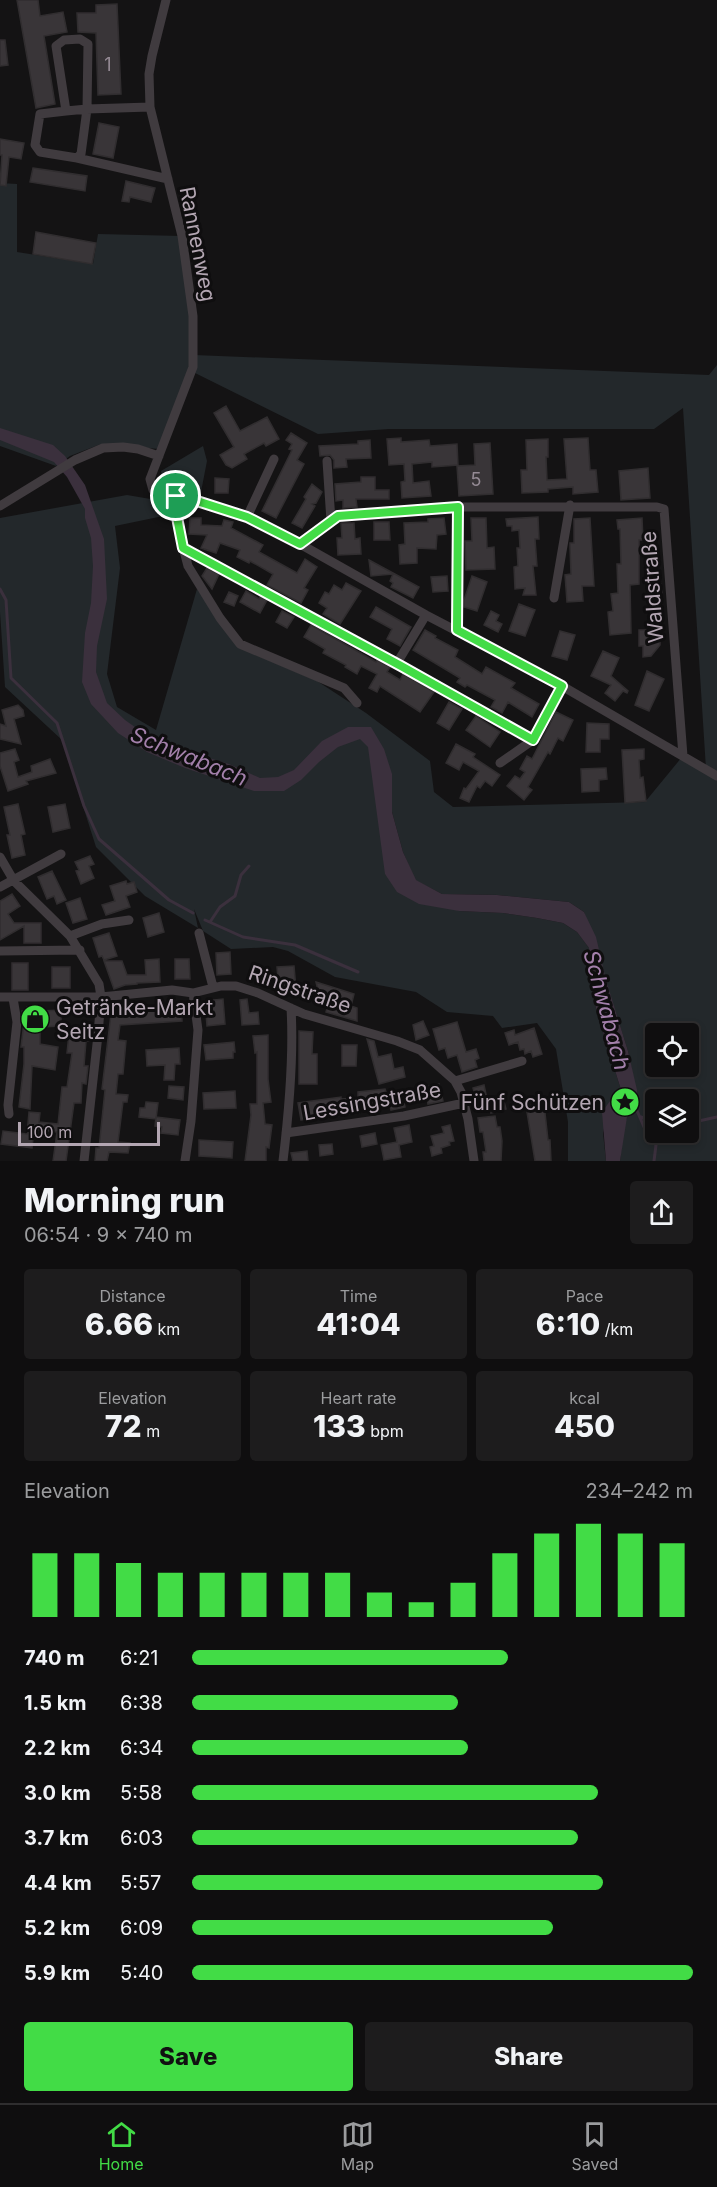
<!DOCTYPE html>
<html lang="en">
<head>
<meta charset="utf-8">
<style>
	:root { --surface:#0f0e0f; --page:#1d1c1d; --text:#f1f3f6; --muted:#9b9c9e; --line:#2f2e2f; --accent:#42dc46 }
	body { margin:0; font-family:Inter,sans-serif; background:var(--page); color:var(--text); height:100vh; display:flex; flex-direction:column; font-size:22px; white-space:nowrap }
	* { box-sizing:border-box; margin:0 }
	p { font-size:20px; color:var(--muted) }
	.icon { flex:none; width:33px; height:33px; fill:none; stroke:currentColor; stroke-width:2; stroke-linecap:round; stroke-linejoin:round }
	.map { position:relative; height:1161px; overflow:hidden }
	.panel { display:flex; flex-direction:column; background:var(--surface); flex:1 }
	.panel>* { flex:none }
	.fabs { position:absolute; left:645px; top:1023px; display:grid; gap:12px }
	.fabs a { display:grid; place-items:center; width:54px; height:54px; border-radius:6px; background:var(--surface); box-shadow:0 3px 9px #0003,0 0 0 2px var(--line); font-size:30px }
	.scale { position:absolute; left:18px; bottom:15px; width:142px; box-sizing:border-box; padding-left:6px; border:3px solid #b3a6b2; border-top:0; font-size:16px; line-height:21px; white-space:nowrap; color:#b3a6b2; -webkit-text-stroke:4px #0f0e0f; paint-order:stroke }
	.pin { position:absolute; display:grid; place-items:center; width:51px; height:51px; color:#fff; margin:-26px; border:3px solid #fff; border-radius:50%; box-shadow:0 2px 6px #0007 }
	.round { display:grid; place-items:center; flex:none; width:63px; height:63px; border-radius:6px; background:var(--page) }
	.overview { display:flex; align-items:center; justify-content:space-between; height:102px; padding:0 24px }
	h1 { font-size:33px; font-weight:800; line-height:45px }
	.stats { display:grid; grid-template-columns:repeat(3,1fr); gap:9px; height:102px; padding:6px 24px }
	.stats div { display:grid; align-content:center; border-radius:6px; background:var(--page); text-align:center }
	.stats b { font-size:30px; font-weight:800 }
	.stats small { font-size:16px; font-weight:400 }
	.stats p { font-size:16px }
	.chart { height:168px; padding:12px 24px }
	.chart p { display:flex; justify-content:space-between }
	.chart svg { width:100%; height:108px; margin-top:6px; stroke:var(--accent); stroke-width:6 }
	.primary-button { display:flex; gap:12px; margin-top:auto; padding:12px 24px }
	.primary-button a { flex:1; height:69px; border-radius:6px; background:var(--accent); color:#111; font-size:24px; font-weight:800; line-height:69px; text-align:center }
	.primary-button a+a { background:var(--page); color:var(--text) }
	ul { padding:0 24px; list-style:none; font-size:20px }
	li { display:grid; grid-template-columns:96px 72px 1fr; align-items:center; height:45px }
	li i { height:15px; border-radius:8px; background:var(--accent) }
	.dock { display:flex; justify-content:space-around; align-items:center; height:84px; border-top:2px solid var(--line); background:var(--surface); font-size:16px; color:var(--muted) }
	.dock a { display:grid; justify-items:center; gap:3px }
	.dock .active { color:var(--accent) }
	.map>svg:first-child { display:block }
	.green { fill:#23282b; fill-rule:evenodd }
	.water { fill:#3b303d }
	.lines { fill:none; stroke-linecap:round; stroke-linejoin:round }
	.stream { stroke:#3b303d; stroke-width:3 }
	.building { fill:#393538; stroke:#302d2f; stroke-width:1.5 }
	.minor { stroke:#403b3f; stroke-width:9 }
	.route-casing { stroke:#fff; stroke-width:12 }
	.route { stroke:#42dc46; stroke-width:8 }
	.labels { text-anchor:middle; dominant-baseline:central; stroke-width:6; stroke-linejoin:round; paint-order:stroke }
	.number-label { font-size:18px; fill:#948a94 }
	.street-label { font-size:21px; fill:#b3a6b2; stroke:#0f0e0f }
	.poi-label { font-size:21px; fill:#b3a6b2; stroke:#0f0e0f; text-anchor:start }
	.water-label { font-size:22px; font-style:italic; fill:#a380ab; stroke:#0f0e0f }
</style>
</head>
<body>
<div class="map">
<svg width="717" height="1161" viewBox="0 0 717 1161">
	<rect width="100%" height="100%" fill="#141314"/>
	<path class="green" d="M0,183L17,184V252L93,264L98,234L181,236L194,355L709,375L717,365V1161H620L624,1126L636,1090L628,1051L584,912L569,902L498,895L442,894L415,880L403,852L392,812L385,874L459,911L503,913L537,918L563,923L577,932L589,948L590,976L597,1013L622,1093L610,1101L603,1133L606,1161H568V1122L556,1049L537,1023L502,1028L493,1016L447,1012L416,992L335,977L288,951L273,947L231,949L203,931L194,909L198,928L145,896L96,847L62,740L5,687L0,612V518L127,495L168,502L173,514L115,526L120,568L107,674L117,707L156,730L197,589L238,647L317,681L366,713L430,761L434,792L453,807L645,802L682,757L706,769L683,408L654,429H389L318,434L191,371L159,449L101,444L70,456L56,466L0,446ZM656,1034H688V1066H656ZM656,1100H688V1132H656Z
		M203,446L207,461L200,497L163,485L161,471Z"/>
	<path class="water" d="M0,428L53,445L65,456L85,485L104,539L107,599L97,646L96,672L107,703L125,720L156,742L229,764L260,778L278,777L294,770L322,741L348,727H371L384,749L392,774V812L403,852L416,880L442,894L497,895L569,902L584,912L596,937L606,980L628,1051L637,1090L636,1106L627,1117L620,1161H606L602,1112L610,1101L622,1093L597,1013L590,976L589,948L577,932L563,923L537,918L503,913L459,911L419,904L397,892L385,874L368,747L360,739L338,747L319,762L301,780L284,791H254L185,768L147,752L118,733L91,704L82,682L85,633L91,603L93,566L91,538L85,518V509L67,477L54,462L0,440Z"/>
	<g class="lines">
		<path class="stream" d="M0,589L6,600L11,678L57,723L84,806L99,839L169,900L193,913
			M205,920L243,937L295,945L358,972
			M210,922L220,907L235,896L241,875L249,866
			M635,1106L647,1134L656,1145L654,1161
			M641,1117L656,1123
			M688,1121L694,1122L717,1117"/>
	</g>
	<path class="building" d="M17,0H38L40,16L63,12L67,32L44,36L55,104L36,108Z
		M117,4L121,94L98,95L96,33L78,32L77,13H96V5Z
		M0,40H5L8,65L0,66Z
		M99,123L119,127L113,158L93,154Z
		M0,139L24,143L21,159L9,157L6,186L0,185L2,155H0Z
		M33,168L87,176L85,191L30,182Z
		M126,181L155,188L151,202L130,197L129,202L122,201Z
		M36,232L96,243L92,264L33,254Z
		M226,406L240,431L267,417L279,439L266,446L264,443L244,454L247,459L232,468L226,465L220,455L234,447L214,413Z
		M291,433L307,443L297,460L304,464L276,518L262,511L292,450L289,449L292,444L286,440Z
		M401,438V442L429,440L430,446L457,444L458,465L432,467V462L412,464L413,483L429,481L431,496L402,498L401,482L405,481L404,464L389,465L387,439Z
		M588,438L590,470H596L598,492L573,494V487L548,489V492L522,493L521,470H527L526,440L548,439V457H546L547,480L567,479L564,439Z
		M370,440L371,458L346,459L347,467L334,468V460L330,455L320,456L319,446L358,444V441Z
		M490,443L493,494L459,496L457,466L475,465L474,444Z
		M648,468L650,498L621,500L619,471Z
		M361,477H375V490H389V499H356L357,507L343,508V500L336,501L335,484L361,482Z
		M215,478L229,479L228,493H215Z
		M312,484L322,492L316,503L312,504L315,506L302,528L292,523L306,499L304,497Z
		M538,517L539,539H535L537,566H533L536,595H523L525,588L515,589L514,567L518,566L517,548H520L519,530L512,531V526H507L506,519Z
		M190,518H201V525L222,526L224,520L233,522L231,528L263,545L259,552L297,573L305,559L317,567L304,588L308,590L301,603L267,585L273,574L250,561L249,563L237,557L240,550L220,543L216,553L201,548L207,535L189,534Z
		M444,518L446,534L437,535L436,549L417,548V563L400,564L399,545L405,544L404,523L428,522V519Z
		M471,518H486L487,548L494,547L495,569L466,570L465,541H472Z
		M590,518L594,586H582L583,601L567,602L565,575L571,574L570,547V543H574V519Z
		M642,518L643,540H639V584L630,585L631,633L610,635L608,612L613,611L611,594L618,593L617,564H621L620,529H618L617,520Z
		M374,522H389L390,540H374Z
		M341,523H354L355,539L360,538L361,554L338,555L337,538H342Z
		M369,560L419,587L413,598L391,587L393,583L390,581L393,574L371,576Z
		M207,568L219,574L212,589L202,576Z
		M447,576L448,591L433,592L431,577Z
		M472,576L487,582L477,611L464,607V600Z
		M346,583L361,591L340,624L323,614L327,608L319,603L325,592L329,594L334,585L342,590Z
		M661,584L662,594L648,595L647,585Z
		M246,591L259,599L260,597L267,600L260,613L240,602Z
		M229,592L238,596L234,606L224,602Z
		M519,604L535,610L525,636L509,631Z
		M376,607L411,627L400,646L387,639L392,629L370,617Z
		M282,611L294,617L287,628L276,622Z
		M491,611L499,615L496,621L502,624L498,632L484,625Z
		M311,625L376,662L377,660L390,667L387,672L400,680L403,674L434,692L420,712L380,686L377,692L369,688L377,674L361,666L357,674L345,667L346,665L323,653L325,649L304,637Z
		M425,630L436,636L435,638L458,650L455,657L482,674L486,667L515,683L511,688L539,704L532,717L508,702L502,713L491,707L495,700L467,685L465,687L457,682L460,678L413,650Z
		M639,630H660V645L651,656L643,657V646H639Z
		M560,631L575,635L567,660L552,656Z
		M603,651L619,658L611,676L628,691L627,693L623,691L615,701L605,693L611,685L591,676Z
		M647,671L664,679L649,711L635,705Z
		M449,702L462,709L449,730L437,723Z
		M18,705L23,710L24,716L14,719L21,744L0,739V724L6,726L2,710Z
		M556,712L573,720L563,741L558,738L550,754L548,752L528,787L532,790L524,800L507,786L515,776L520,779L525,772L520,769L527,756L532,759Z
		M476,716L500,732L490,747L466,730Z
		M587,723L609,724V739H600V752H586Z
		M456,744L475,754L473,757L500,775L492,786L485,781L480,788L477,786L469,802L460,798L464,788L466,789L479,771L463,762L459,770L446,763Z
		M15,749L19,760L14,762L18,777L32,772L31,766L50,759L56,773L26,781L28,784L8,791L0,766V753Z
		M644,749V759L639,760L640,778L643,777L646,801L625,803L622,750Z
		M606,768L607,779L599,780V791L582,792L581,769Z
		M18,804L25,834L21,835L25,855L12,858L7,835H10L4,807Z
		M65,804L70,828L53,832L48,807Z
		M90,856L94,864L89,866L94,878L81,884L76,871L79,870L75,862Z
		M52,871L66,900L57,904L54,896L47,899L38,877Z
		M126,881L127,884L134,882L137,892L126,896L130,907L106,915L102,905L115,901L110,886Z
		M12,894L20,906L8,914L14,923H41V943H24V926L0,940V901Z
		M80,898L87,919L73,923L66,903Z
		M159,913L164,932L148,937L143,918Z
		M109,933L117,956L104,960L102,956L99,957L93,938Z
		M230,952L231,974L217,975L216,953Z
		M159,959L160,982L137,983V984L125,985L114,989L104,961H122L127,975H146L145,960Z
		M175,959H189L190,979H175Z
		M12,963H28V990H12Z
		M294,966L296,989L279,990L277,967Z
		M52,967H70V988H52Z
		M316,982L354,994L351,1006L357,1008V1021L326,1012L330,998L319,995Z
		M223,999L225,1024L207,1026L205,1001Z
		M247,999L249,1013L258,1012L259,1024L242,1025L240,1000Z
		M40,1006V1011L61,1010V1026L40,1027V1044L58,1047L55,1070L32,1066L30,1109L19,1107L24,1064V1047H21L24,1022L22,1011L27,1010V1007Z
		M181,1006L182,1021L120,1025L118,1040L126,1041L123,1074H118L116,1094L128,1095L127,1102H123L118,1142L130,1143L128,1153L109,1152L107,1161H95L96,1148H99L105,1090L102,1089L111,1014L124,1015L123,1009Z
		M423,1021L429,1035L416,1040L413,1025Z
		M457,1022L466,1052L476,1049L479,1058L475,1060L477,1067L462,1072L457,1055L448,1058L445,1048L439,1050L433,1029Z
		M534,1028L542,1054L533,1057L531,1051L525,1054L524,1049L520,1050L518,1042L509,1045L505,1033L514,1030L515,1035Z
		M79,1030L91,1032L90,1041H86L84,1066H88L86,1084L82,1083L81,1103H74L66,1161H53L57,1132L34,1129L32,1148L1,1144L3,1131L27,1134L29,1112L40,1113L39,1122L58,1124L62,1087H67L72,1053H67L69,1034L79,1035Z
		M299,1031L313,1032L312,1054H317V1084H299Z
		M268,1035V1079L271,1102L263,1103L265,1124L272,1125L269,1148L266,1147V1161H245L251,1115L250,1104H257V1052L255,1053L253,1036Z
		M367,1039L374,1041L378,1057L391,1054L394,1069L403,1067L405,1077L379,1084Z
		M234,1042L235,1052H233V1058L206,1060L204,1045Z
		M342,1045H357L356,1066H342Z
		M179,1048L180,1064H175L174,1080H164L165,1065L147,1066L146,1050Z
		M439,1084L443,1101L428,1104L425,1087Z
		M484,1085L487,1099L477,1102L473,1088Z
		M169,1086L184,1087L183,1100L168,1098Z
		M385,1089L388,1099L372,1103V1106L358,1107L359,1113L301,1120L298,1103L341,1097V1099L358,1098V1092Z
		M235,1091L236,1108L204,1109L203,1093Z
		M402,1094L405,1107L391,1110L388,1097Z
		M503,1098L506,1109L491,1113L489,1102Z
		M146,1102L158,1103L156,1119L139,1117L140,1108H145Z
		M544,1104L548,1140H550L551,1161H535L526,1106Z
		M495,1116L497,1127H500L502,1141L501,1161H484L483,1152H486L483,1132H480L478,1118Z
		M156,1117L180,1120L178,1135L161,1133L162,1127L155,1126Z
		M409,1125L412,1142L399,1145L401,1157L384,1160L381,1145L397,1142L394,1128Z
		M450,1125L454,1141L449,1142L450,1145L441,1148L442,1153L432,1156L430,1147L434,1146L431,1136L444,1133L442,1127Z
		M375,1133L377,1144L362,1147L360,1136Z
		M199,1140L233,1142L232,1158L199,1156Z
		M332,1144L333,1154L320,1156L319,1145Z
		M307,1151L308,1161H293L291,1153Z"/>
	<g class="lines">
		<path class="minor" d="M166,0L152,56L149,74L150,107L182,236L193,316V367L150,479L153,490L197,501L247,517L300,544L426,615L562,686L717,776
			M80,39L88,44L87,109L66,111L56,46L64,40Z
			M66,111L40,114L35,145L40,152L77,158L81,154L87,109L150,107
			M77,158L168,179
			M327,461L331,521
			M176,496L175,507L183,547L397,663L533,740L562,686
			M0,506L75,460L103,448L123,447L138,449L159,456
			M247,517L274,459
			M300,544L338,516L458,507H657L664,509L683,756
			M183,547L188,566L220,618L240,644L344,688L357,703
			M554,598L570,505
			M457,630L458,507
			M397,663L426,615
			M500,763L533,740
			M0,857L14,881L70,936L99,984L101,997L98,1035L84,1161
			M0,887L61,854
			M199,933L213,987
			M70,936L102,924L129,920
			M0,951L80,950
			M0,997H101L172,990L193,993L221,986H236L258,993L304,1014L397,1041L420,1050L455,1081L461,1092L468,1119L474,1161
			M455,1081L522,1061
			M9,1114L8,1105L17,1022L13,998
			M286,1133L404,1116L464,1103
			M185,1161L191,1121L198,1030L193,993
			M283,1161C289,1111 294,1058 291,1008"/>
	</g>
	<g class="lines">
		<g class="route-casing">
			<path id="route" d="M176,496L197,501L247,517L300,544L338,516L458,507L457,630L562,686L533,740L401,666L183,548L175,507Z"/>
		</g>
		<use href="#route" class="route"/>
	</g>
	<defs>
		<g id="shop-disc" transform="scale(1.5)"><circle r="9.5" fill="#42dc46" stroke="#0f0e0f"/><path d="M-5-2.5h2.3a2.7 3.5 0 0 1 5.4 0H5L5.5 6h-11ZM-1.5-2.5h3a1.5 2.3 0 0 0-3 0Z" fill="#111"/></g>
		<g id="sight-disc" transform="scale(1.5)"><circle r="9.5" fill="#42dc46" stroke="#0f0e0f"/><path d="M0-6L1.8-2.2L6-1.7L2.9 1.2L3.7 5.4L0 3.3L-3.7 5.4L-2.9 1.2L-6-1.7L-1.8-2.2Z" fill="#111"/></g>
	</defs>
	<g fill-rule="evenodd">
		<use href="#shop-disc" x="35" y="1019"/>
		<use href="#sight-disc" x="625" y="1102"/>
	</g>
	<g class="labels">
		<g class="number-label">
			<text x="108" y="64">1</text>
			<text x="476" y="479">5</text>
		</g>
		<g class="street-label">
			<text transform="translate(198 244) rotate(79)">Rannenweg</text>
			<text transform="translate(652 587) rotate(-94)">Waldstraße</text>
			<text transform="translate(300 989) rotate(19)">Ringstraße</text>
			<text transform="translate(372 1101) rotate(-10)">Lessingstraße</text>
		</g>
		<g class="poi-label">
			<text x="56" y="1007">Getränke-Markt<tspan x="56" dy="24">Seitz</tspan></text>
			<text x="604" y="1102" text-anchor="end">Fünf Schützen</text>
		</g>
		<g class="water-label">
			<text transform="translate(189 756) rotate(22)">Schwabach</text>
			<text transform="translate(607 1010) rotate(75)">Schwabach</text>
		</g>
	</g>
</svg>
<div class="fabs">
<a><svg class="icon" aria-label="locate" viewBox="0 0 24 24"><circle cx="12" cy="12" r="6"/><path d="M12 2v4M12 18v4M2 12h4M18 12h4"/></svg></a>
<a><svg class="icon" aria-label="layers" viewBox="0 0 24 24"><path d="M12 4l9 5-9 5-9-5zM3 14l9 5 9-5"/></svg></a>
</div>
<div class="scale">100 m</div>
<div class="pin" style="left:176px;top:496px;background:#1e9e55"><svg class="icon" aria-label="arrive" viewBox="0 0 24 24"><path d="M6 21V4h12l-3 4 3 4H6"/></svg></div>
</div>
<section class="panel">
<div class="overview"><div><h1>Morning run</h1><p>06:54 · 9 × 740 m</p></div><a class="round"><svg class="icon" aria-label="share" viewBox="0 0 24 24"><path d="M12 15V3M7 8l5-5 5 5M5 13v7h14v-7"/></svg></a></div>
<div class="stats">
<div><p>Distance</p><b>6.66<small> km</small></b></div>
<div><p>Time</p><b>41:04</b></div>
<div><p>Pace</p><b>6:10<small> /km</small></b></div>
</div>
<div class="stats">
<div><p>Elevation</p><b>72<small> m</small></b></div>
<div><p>Heart rate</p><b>133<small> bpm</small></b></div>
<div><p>kcal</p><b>450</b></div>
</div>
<div class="chart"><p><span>Elevation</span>234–242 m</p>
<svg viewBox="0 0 160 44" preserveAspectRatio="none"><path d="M5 44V18M15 44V18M25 44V22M35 44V26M45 44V26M55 44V26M65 44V26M75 44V26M85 44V34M95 44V38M105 44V30M115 44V18M125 44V10M135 44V6M145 44V10M155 44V14"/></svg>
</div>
<ul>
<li><b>740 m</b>6:21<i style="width:63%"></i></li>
<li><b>1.5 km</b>6:38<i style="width:53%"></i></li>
<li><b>2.2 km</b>6:34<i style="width:55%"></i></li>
<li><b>3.0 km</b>5:58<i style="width:81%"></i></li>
<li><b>3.7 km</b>6:03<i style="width:77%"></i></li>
<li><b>4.4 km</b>5:57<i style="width:82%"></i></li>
<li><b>5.2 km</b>6:09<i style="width:72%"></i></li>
<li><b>5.9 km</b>5:40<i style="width:100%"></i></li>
</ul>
<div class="primary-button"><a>Save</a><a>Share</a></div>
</section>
<nav class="dock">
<a class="active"><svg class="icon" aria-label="home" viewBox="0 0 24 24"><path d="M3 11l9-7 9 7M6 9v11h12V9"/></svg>Home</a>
<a><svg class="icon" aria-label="map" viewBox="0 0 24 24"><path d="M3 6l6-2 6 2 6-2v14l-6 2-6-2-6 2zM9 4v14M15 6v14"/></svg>Map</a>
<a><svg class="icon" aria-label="saved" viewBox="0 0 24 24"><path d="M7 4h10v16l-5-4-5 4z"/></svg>Saved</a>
</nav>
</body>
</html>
